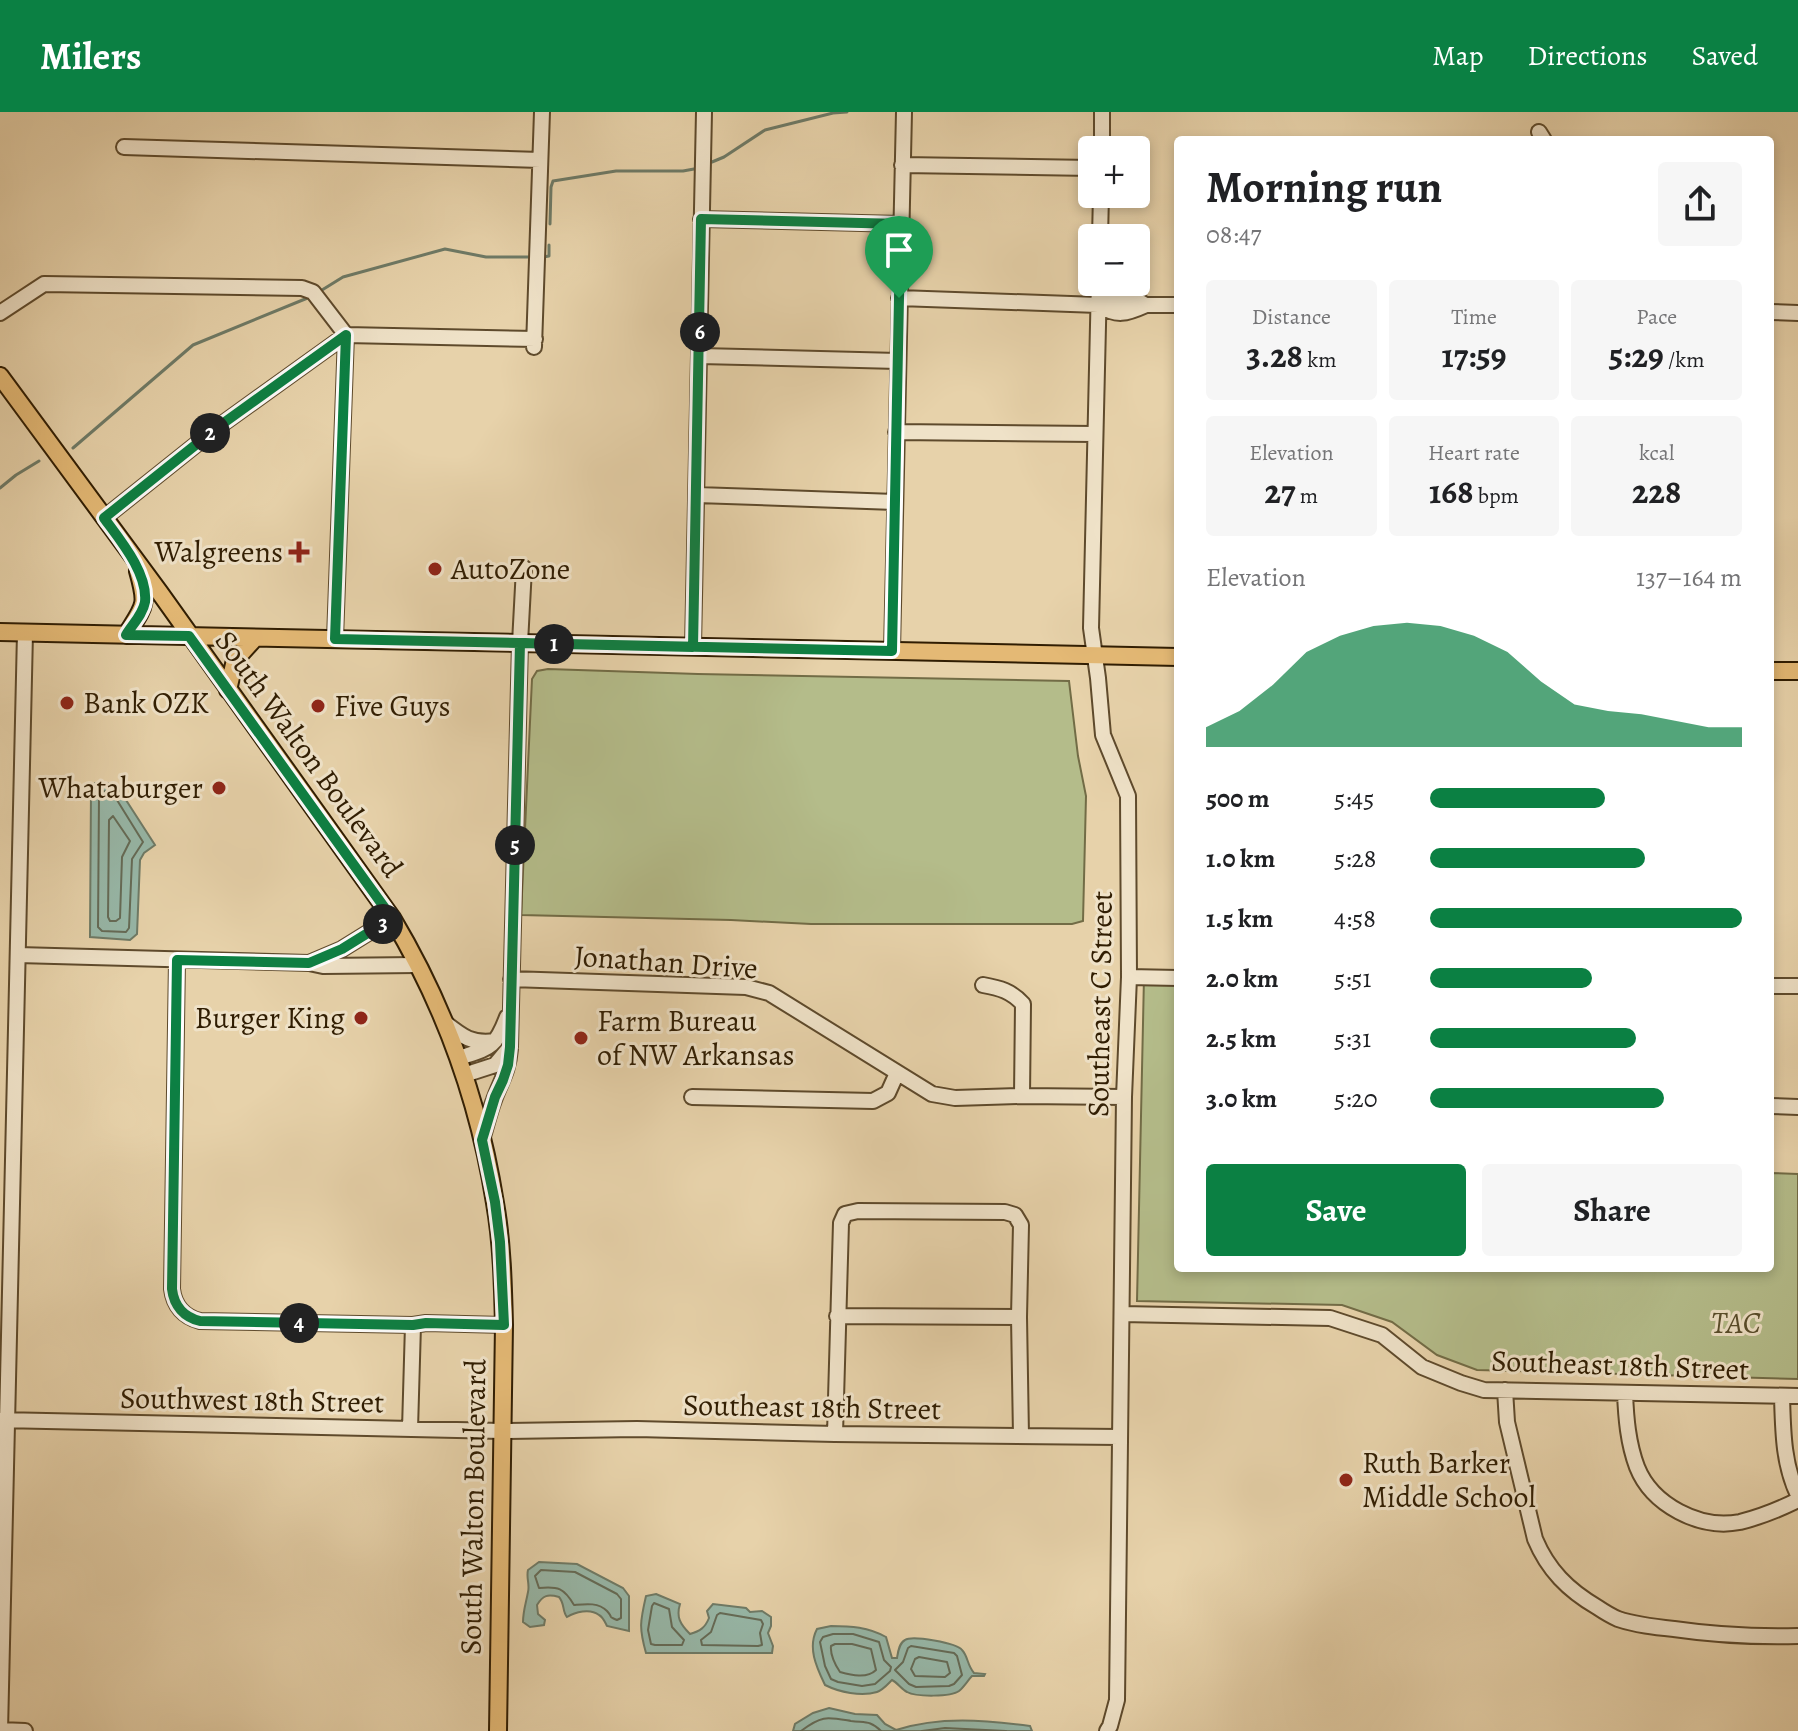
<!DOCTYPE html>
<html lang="en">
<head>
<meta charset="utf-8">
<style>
	:root { --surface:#fff; --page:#f6f6f6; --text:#202124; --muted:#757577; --accent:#0b8043 }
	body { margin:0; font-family:Alegreya,serif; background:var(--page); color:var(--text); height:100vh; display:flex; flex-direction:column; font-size:30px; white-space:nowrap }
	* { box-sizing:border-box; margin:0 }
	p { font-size:26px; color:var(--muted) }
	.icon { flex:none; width:44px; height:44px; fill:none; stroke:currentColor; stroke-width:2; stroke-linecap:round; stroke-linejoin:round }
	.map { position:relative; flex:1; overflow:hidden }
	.side { position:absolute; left:1174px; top:24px; width:600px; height:1136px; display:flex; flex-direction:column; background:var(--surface); border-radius:8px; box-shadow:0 4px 12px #0003 }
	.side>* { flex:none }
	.tools { position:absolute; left:1078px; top:24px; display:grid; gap:16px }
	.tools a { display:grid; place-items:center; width:72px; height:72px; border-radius:8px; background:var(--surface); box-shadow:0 4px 12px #0003; font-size:40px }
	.pin { position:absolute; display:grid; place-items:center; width:68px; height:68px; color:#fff; margin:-82px -34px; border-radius:50% 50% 50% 0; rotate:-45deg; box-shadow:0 0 8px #0007 }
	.pin .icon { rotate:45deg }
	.km { position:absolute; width:40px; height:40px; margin:-20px; border-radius:50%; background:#222; color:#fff; font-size:22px; line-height:40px; text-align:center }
	.round { display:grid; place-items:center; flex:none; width:84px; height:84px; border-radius:8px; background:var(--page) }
	.headline { display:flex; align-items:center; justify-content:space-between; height:136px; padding:0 32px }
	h1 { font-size:44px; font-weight:700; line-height:60px }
	.metrics { display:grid; grid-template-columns:repeat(3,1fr); gap:12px; height:136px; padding:8px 32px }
	.metrics div { display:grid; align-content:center; border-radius:8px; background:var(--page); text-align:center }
	.metrics b { font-size:34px; font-weight:700 }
	.metrics small { font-size:22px; font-weight:400 }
	.metrics p { font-size:22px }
	.chart { height:224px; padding:16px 32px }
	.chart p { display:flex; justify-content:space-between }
	.chart svg { width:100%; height:144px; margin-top:8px; fill:var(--accent); opacity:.7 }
	.action { display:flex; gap:16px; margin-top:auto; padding:16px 32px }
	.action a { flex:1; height:92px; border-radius:8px; background:var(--accent); color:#fff; font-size:32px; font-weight:700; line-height:92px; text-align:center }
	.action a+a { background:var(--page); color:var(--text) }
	ul { padding:0 32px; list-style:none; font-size:26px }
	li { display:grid; grid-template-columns:128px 96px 1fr; align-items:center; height:60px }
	li i { height:20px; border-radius:10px; background:var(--accent) }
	header { display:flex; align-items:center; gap:48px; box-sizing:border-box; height:112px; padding:0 40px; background:var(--accent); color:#fff }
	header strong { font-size:38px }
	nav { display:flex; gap:44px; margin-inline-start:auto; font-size:28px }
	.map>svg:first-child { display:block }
	.green { fill:#b4bc8a; stroke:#726c46; stroke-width:2 }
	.water { fill:#97b8a9; stroke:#6e7a66; stroke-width:2 }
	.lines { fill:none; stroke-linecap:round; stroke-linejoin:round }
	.shore { stroke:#646a56; stroke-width:2 }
	.stream { stroke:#6e7a66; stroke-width:3 }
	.minor-casing { stroke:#5e4a2c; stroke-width:18 }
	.major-casing { stroke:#301d02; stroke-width:20 }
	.minor { stroke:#efe2c8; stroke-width:14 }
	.major { stroke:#e4b975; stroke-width:16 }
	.route-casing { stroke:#fff; stroke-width:16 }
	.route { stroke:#0b8043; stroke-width:10 }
	.poi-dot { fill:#8f2418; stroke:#efe2c8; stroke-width:3 }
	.labels { text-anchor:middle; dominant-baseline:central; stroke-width:6; stroke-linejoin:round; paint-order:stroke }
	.poi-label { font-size:30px; fill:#301d02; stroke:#efe2c8; text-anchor:start }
	.street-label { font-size:30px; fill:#301d02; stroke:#efe2c8 }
	.park-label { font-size:30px; font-style:italic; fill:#584d2b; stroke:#efe2c8 }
</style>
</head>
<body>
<header>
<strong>Milers</strong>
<nav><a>Map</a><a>Directions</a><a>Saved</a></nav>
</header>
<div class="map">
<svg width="1798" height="1619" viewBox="0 0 1798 1619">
	<rect width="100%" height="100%" fill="#e7d2aa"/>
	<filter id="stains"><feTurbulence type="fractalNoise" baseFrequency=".0025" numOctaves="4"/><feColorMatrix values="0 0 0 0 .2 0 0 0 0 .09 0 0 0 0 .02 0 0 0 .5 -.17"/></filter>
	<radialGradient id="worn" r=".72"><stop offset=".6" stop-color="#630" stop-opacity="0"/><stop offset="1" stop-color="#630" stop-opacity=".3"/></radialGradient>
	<path class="green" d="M548,557L698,562L1069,569L1078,644L1086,684L1083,809L1072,812H811L731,808L521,803L532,567L537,559Z
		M1144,865L1178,866V1156H1770V1061L1798,1062V1267L1477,1258L1437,1243L1392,1210L1342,1193L1137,1189Z"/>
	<path class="water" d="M95,671H115L155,733L144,741L140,748L137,822L130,828L90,825L91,677Z
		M539,1450L577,1452L623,1476L629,1484V1519L607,1514C605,1510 603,1505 599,1503C590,1496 575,1500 567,1505C562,1499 565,1492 559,1485C548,1482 543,1483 537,1493L538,1502L545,1508L544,1513L530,1515L523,1510C523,1499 526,1491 528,1480C530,1472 526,1466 528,1458Z
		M656,1482L680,1492C676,1505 680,1512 690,1522C700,1519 705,1516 709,1506L707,1499L713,1492L746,1496L750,1500L762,1499L771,1505V1514L768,1521L773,1534L772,1541H646C639,1516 640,1510 646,1484Z
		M831,1514C851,1514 868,1515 886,1525L892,1546H897C898,1540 899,1531 905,1528C912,1523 957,1531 962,1538C968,1544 967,1553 974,1561L985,1562L984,1564H972C968,1568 964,1575 959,1579C951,1585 916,1585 907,1580C901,1577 898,1571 892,1568C888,1572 883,1578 877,1580C861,1585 839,1580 825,1573C817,1556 807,1536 817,1517Z
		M829,1596L855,1602L877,1603L885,1612L896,1618C940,1604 984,1608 1030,1614L1032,1619H793L795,1612L813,1601Z"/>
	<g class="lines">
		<path class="shore" d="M102,679L112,680L143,730L132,747L129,816L126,820L102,819L98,815L99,683Z
			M113,704L130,729L122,745L120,806L116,809H110L108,805L109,708Z
			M541,1458L575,1460L617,1482L621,1487V1506L617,1508C606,1503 615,1508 607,1499C598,1490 585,1492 574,1493C564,1476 558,1474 539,1476L535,1464Z
			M654,1491L669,1497L672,1515L684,1528L682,1533H655L651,1532L648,1518L652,1494Z
			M720,1501L761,1508L763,1512L760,1521L762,1533L758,1534L702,1533L701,1528L711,1520L717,1503Z
			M833,1522H853L879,1530L884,1548L891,1555L890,1559L875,1572L862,1574L838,1570L831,1567L825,1554L820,1530L823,1525Z
			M835,1532H852L871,1537L876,1558C867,1567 851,1563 840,1560C835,1553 830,1542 831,1534Z
			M911,1534L954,1541L957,1544L962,1563L954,1572L949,1574L916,1575L909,1572L895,1558L903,1550L908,1536Z
			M919,1545L947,1550L950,1561L945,1565L915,1564L911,1557L915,1547Z
			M801,1619C822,1603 827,1605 851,1609C865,1611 870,1608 881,1619
			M922,1619L945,1616L1006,1619"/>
		<path class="stream" d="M712,50L724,45L765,18L833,1L847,0
			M550,112L551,75L553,69L616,59H683L694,57
			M543,145L549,144V133
			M322,178L343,165L445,137L486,145H530
			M73,336L193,233L310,185
			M0,376L16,363L39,349"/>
		<g class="minor-casing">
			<path id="minor" d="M1539,20L1544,28
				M124,35L540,48
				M1102,38V0
				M902,53L1092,56
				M701,107L901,112
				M1100,126L1101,82
				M1099,170L1091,516L1098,566L1103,623L1128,684L1129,865L1124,985L1117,1588L1110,1614L1107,1619
				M899,186L1098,193L1108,188H1137L1146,193H1178
				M1098,193C1117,205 1126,202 1146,193
				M1770,200L1798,201
				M0,201L44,172L302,176L313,180L346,223L535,227
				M534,235L542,0
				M700,244L898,249
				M896,320L1095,322
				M697,383L895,390
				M104,406L218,315L346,223
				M335,527L346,223
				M693,535L704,0
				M892,539L904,0
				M18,843L309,851L323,854L417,853
				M177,848L172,1177C174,1194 184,1205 200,1209L413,1213L426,1211L504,1213
				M309,851L342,837L392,806
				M1129,865L1178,866
				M511,867L746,875L769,881L932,982L955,986L1022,984L1124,985
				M983,873C1000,876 1011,879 1023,892L1022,984
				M1770,874H1798
				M444,910C463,925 471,932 495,929
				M459,946C489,936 495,937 507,905
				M464,963L495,953L510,935L520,531L524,456
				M692,985L873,989L888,981L897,961
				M1770,994L1798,995
				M482,1028C486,1015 489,1001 494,988C501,968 508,961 510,937
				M1122,1202L1330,1206L1382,1223L1422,1255L1461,1271L1484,1278L1798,1284
				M837,1204L1019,1205
				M1505,1278L1507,1310L1535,1427C1548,1458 1568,1478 1597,1495C1603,1499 1611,1504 1618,1507C1636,1513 1655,1515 1674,1517C1715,1523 1756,1525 1798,1524
				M1625,1281C1626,1306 1628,1331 1637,1355C1652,1393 1700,1418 1740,1410C1760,1405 1780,1397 1798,1388
				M1782,1284C1783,1318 1783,1352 1798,1383
				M0,1308L502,1319L637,1317L835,1322L1120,1325
				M410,1317L413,1213
				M835,1322L841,1111L845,1102L858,1099L1005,1100L1015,1103L1021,1113L1019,1205L1021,1324
				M0,1618L25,1619
				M0,1619L25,521"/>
		</g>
		<g class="major-casing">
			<path id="major" d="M0,264L160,481L392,806C444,893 479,990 495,1091C502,1131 503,1172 504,1213L498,1619
				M0,520L1178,545
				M126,523C145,493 148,494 138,459
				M1770,559H1798
				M228,578L235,548L255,526"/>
		</g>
		<use href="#minor" class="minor"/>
		<use href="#major" class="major"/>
	</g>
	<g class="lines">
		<g class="route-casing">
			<path id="route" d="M899,186L892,539C706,535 520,532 335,527L346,223L218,315L104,406C120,428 148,461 145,490C143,502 132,513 126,523L189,524L392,806L342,837L309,851L177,848L172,1177C174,1194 184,1205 200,1209L413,1213L426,1211L504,1213L500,1130L495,1090L482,1028L495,985L503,968L508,953L510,935L520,531L693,535L701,107L901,112L899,186"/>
		</g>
		<use href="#route" class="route"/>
	</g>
	<g class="poi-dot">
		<path d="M295 428h8v8h8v8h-8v8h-8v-8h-8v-8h8z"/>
		<circle cx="435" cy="457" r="8"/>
		<circle cx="67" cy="591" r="8"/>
		<circle cx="318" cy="594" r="8"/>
		<circle cx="219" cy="676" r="8"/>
		<circle cx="361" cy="906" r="8"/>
		<circle cx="581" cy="926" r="8"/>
		<circle cx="1346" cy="1368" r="8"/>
	</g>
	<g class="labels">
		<g class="poi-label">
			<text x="283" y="440" text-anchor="end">Walgreens</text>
			<text x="451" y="457">AutoZone</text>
			<text x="83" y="591">Bank OZK</text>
			<text x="334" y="594">Five Guys</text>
			<text x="203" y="676" text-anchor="end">Whataburger</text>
			<text x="345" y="906" text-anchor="end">Burger King</text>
			<text x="597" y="909">Farm Bureau<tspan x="597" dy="34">of NW Arkansas</tspan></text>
			<text x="1362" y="1351">Ruth Barker<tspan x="1362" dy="34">Middle School</tspan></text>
		</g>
		<g class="street-label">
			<text transform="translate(309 642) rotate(54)">South Walton Boulevard</text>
			<text transform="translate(666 850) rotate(4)">Jonathan Drive</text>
			<text transform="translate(1100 892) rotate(-89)">Southeast C Street</text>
			<text transform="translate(1620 1253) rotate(2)">Southeast 18th Street</text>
			<text transform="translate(252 1288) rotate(1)">Southwest 18th Street</text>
			<text transform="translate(812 1295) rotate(1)">Southeast 18th Street</text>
			<text transform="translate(473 1395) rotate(-89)">South Walton Boulevard</text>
		</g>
		<g class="park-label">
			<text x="1736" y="1211">TAC</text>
		</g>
	</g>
	<rect width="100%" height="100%" filter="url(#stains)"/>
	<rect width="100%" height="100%" fill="url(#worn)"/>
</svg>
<div class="tools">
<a>+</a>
<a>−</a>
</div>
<div class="pin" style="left:899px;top:186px;background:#1e9e55"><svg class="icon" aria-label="arrive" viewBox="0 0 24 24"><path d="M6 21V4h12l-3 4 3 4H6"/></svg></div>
<b class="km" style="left:554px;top:532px">1</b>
<b class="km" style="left:210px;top:321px">2</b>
<b class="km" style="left:383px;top:812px">3</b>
<b class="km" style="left:299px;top:1211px">4</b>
<b class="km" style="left:515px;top:733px">5</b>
<b class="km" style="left:700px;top:220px">6</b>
<section class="side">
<div class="headline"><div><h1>Morning run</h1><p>08:47</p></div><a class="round"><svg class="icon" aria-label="share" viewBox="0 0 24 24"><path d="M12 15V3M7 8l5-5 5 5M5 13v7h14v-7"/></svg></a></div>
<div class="metrics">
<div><p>Distance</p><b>3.28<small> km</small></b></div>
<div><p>Time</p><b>17:59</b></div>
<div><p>Pace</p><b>5:29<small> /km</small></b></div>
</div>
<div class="metrics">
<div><p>Elevation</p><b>27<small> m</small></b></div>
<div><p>Heart rate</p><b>168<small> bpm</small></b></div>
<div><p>kcal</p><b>228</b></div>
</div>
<div class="chart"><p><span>Elevation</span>137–164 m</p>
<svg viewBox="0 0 160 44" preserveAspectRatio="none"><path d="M0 44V38L10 33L20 25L30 15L40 10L50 7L60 6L70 7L80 10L90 15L100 24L110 31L120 33L130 34L140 36L150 38L160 38V44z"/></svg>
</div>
<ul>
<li><b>500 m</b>5:45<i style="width:56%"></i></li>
<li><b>1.0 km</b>5:28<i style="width:69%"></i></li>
<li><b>1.5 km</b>4:58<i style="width:100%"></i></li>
<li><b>2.0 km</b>5:51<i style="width:52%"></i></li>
<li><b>2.5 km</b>5:31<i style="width:66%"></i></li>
<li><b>3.0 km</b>5:20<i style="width:75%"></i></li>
</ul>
<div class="action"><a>Save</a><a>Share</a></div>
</section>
</div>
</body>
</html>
